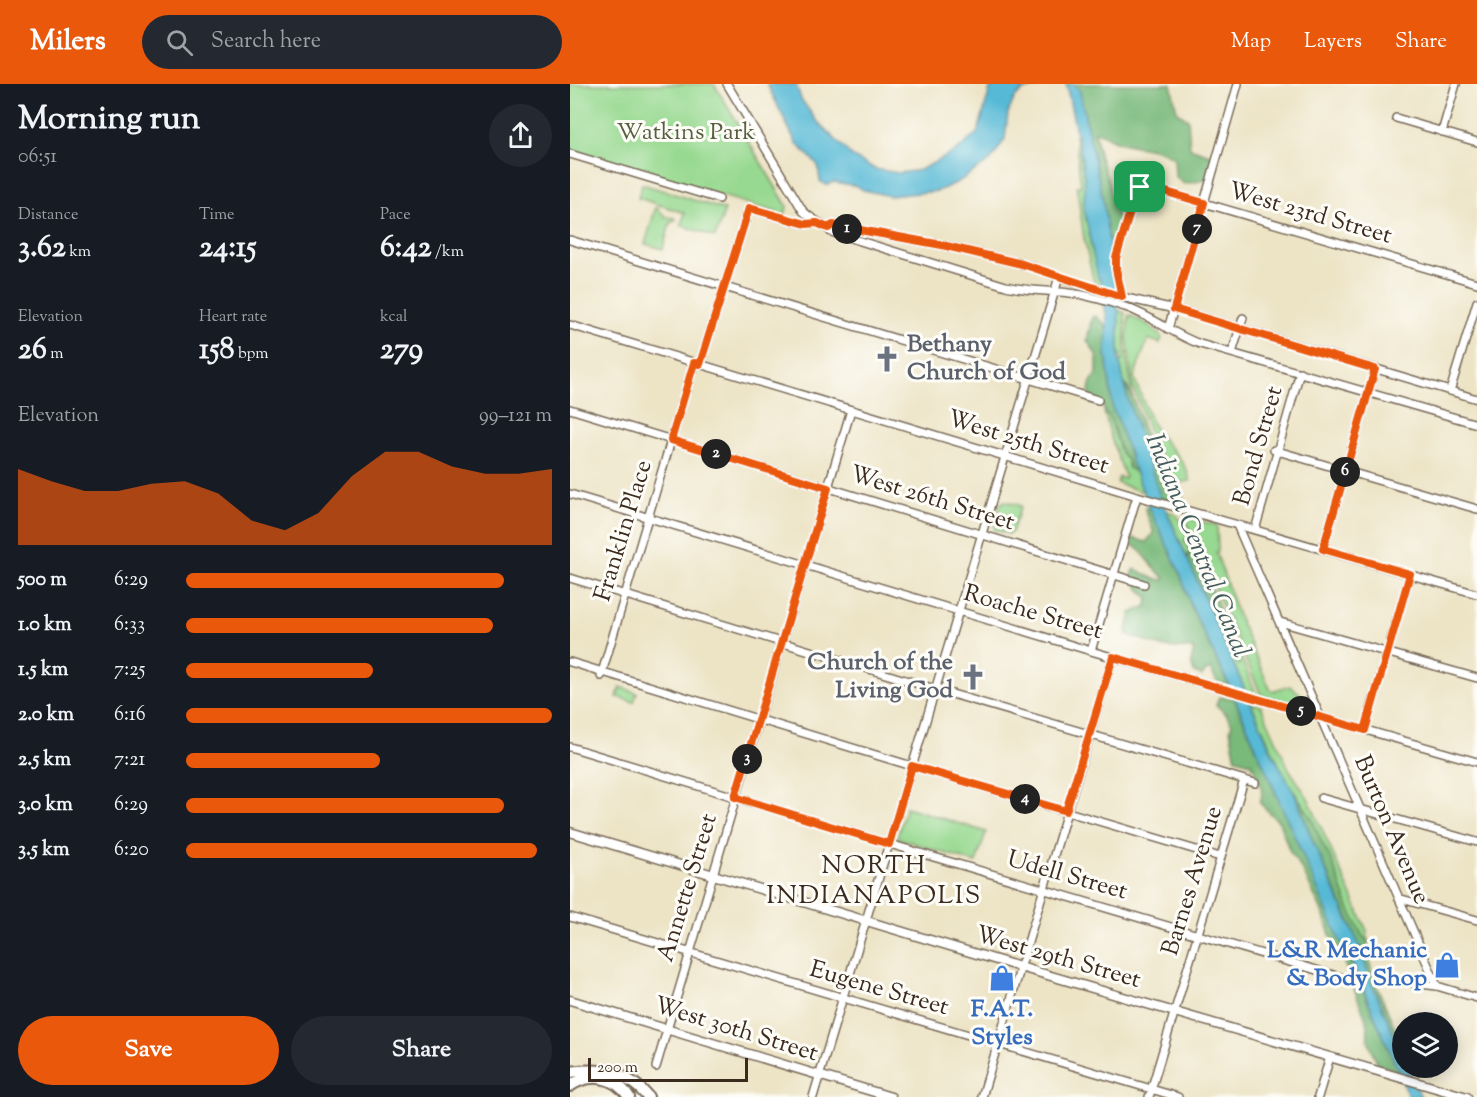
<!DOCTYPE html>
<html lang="en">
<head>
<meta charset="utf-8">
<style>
	:root { --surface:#171b24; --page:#242831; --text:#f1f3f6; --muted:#9ea1a6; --accent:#ea580c }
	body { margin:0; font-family:"Sorts Mill Goudy",serif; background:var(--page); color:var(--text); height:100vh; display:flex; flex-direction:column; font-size:22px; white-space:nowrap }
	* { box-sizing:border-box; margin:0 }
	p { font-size:20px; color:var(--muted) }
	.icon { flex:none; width:33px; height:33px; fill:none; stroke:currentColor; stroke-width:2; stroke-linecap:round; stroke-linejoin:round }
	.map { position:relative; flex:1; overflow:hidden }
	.panel { display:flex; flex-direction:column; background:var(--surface); width:570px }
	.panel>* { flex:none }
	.tools { position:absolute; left:822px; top:928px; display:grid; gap:12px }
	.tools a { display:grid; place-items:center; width:66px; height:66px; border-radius:50%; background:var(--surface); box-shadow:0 3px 15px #0003; font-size:30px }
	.scale { position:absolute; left:18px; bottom:15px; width:160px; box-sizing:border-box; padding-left:6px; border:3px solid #3b2a1e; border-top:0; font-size:16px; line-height:21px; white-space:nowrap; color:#3b2a1e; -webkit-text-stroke:4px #fdfcf7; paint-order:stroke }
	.pin { position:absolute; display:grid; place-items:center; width:51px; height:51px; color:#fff; margin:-26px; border-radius:12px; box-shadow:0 3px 9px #0006 }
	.km { position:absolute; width:30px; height:30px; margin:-15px; border-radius:50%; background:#222; color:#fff; font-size:16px; line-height:30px; text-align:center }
	.round { display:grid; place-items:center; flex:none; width:63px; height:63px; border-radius:32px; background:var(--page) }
	.overview { display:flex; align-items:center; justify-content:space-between; height:102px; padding:0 18px }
	h1 { font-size:33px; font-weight:800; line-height:45px }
	.stats { display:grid; grid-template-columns:repeat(3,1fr); gap:9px; height:102px; padding:6px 18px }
	.stats div { display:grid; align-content:center }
	.stats b { font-size:30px; font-weight:800 }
	.stats small { font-size:16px; font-weight:400 }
	.stats p { font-size:16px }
	.chart { height:168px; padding:12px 18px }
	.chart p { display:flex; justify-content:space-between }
	.chart svg { width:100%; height:108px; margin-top:6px; fill:var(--accent); opacity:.7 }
	.action { display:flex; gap:12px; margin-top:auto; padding:12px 18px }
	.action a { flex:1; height:69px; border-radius:36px; background:var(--accent); color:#fff; font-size:24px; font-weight:800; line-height:69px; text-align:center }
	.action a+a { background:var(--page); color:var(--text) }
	ul { padding:0 18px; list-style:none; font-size:20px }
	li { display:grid; grid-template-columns:96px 72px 1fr; align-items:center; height:45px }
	li i { height:15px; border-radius:8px; background:var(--accent) }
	header { display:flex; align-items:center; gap:36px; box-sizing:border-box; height:84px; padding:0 30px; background:var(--accent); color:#fff }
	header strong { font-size:28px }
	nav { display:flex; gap:33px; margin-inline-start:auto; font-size:21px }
	.search { width:420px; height:54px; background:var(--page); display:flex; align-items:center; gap:15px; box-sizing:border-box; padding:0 21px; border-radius:33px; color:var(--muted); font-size:22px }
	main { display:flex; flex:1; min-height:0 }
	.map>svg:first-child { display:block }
	.green { fill:#97d990; stroke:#698257; stroke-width:1.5 }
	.forest { fill:#79b97a; stroke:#5a724c; stroke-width:1.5 }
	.water { fill:#57b9d6; stroke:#49727a; stroke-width:1.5 }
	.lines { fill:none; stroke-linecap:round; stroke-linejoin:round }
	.minor-casing { stroke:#796b59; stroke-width:10 }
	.major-casing { stroke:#796b59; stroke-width:11 }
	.highway-casing { stroke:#796b59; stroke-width:14 }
	.minor { stroke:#fff; stroke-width:7 }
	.major { stroke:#fff; stroke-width:8 }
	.highway { stroke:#fff; stroke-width:10 }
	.route-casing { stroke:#fff; stroke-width:12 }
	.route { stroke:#ea580c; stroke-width:8 }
	.labels { text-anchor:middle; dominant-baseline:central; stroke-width:6; stroke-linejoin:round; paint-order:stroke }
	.park-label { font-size:24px; fill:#575f40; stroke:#fdfcf7 }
	.street-label { font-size:24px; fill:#3b2a1e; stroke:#fdfcf7 }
	.worship-label { font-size:24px; font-weight:bold; fill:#5b616d; stroke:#fdfcf7; text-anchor:start }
	.shop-label { font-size:24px; font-weight:bold; fill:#366cbe; stroke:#fdfcf7; text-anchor:end }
	.water-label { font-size:26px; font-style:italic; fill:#455c5e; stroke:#fdfcf7 }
	.neighbourhood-label { font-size:26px; letter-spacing:1.5px; fill:#3b2a1e; stroke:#fdfcf7 }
</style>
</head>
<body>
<header>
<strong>Milers</strong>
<div class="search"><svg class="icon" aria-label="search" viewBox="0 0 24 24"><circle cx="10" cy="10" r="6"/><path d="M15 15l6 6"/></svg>Search here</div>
<nav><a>Map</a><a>Layers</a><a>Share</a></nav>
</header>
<main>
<section class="panel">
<div class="overview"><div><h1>Morning run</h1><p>06:51</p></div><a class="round"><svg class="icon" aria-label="share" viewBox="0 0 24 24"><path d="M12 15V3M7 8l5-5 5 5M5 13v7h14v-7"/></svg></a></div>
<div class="stats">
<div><p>Distance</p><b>3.62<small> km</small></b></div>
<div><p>Time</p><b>24:15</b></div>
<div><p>Pace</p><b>6:42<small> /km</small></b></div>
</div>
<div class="stats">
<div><p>Elevation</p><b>26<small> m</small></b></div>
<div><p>Heart rate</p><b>158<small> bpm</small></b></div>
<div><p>kcal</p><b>279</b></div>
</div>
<div class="chart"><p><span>Elevation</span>99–121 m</p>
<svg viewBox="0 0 160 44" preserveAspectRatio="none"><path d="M0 44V13L10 18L20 22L30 22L40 19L50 18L60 23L70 34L80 38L90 31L100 16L110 6L120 6L130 12L140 15L150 15L160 13V44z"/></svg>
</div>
<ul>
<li><b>500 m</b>6:29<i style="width:87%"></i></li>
<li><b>1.0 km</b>6:33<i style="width:84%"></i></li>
<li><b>1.5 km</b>7:25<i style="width:51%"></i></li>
<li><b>2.0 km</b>6:16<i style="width:100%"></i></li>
<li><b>2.5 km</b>7:21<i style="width:53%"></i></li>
<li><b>3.0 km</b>6:29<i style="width:87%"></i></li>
<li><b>3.5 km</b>6:20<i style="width:96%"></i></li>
</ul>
<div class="action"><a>Save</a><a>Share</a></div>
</section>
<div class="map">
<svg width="907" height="1013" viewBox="0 0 907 1013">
	<rect width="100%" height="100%" fill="#fdfcf7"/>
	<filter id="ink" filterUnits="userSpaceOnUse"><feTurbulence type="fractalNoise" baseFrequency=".0167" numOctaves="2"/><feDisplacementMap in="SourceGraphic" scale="12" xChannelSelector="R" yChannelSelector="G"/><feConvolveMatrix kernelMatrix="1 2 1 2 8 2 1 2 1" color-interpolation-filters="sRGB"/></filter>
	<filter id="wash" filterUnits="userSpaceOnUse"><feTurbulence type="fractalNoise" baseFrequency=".008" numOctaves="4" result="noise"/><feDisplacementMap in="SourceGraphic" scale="24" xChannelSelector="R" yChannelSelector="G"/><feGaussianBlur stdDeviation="1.35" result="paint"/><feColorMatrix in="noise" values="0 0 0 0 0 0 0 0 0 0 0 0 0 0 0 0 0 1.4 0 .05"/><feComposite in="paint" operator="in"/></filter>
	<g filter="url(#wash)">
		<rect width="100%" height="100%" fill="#ede4c6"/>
		<path class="green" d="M0,0H144L217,122L215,131L0,66Z
			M507,50L515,100L514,125L520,152V161L532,201L524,199L514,154L507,105V102H511L505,51Z
			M72,100L155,126L145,153L111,141L115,129L68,114Z
			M86,123L96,133L105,134L106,136L100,139L93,165L75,160Z
			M548,226L555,229V264L563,314L556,301L555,303L549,275L550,277L553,276L549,267Z
			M559,231L579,241L592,254L590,259L578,255L564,293C571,310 577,331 586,346C599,366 614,371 620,397L607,399L617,423L611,420L605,408L578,345L563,303L557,255Z
			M535,331H539L552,371L557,376L559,384L565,388L573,408L547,399L549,393L554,395L555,392L542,357Z
			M435,417L451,422L442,448L438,450L425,446L424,441L431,419Z
			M597,427C613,431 615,445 621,459L616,456L619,465L618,476Z
			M614,433L647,441L648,467L646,468L668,532L701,607L720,602L736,614L740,613L743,626L691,611Z
			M643,532L647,534L668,579L670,571L686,610L675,606Z
			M50,603L67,609L64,618L47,613Z
			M681,619L691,622L719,685L738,714L780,808L797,847L798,857L793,853L778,822L761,775L753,761L741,733L714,692Z
			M336,723L416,748L406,779L327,754Z"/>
		<path class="forest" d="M505,0H601L607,28L618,35L620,64L643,72L636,96L614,100L605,92L604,74C582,60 564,65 543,56C536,53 533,49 525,48L529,71L539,99L542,122L550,137L543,169L539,167L533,115L516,37Z
			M525,232L534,239L537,246L536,269L543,326L548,335L565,388L559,384L557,376L552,371L539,331H535L533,322L519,319C519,307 518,298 527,290V272L517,256L522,233Z
			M556,300L563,314L576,353L606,419L591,414L590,412L558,316Z
			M579,421L610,489L621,522L659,602L647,598L640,585L636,587L632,592L624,589L621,578L624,565L592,563L556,550L561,529L577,522L578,514L569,505L562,490L565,485L585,495L594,496V493C580,484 576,467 560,460L562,454L576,458L584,449L575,425Z
			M615,456L621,459L670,571L669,580L647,534L643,532L618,476L619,465Z
			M649,613L664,614L829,988L808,980C801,965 796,958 798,941L769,865L760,851L754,832L733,787L720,768L709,738L690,719C695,704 688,693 681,679L666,675L660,646L662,640L656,630L646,621Z
			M726,712L741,733L753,761L761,775L778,822L793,853L798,857L799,876L803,893L832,961V969L799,893L781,840L741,753Z"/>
		<path class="water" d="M197,0H226L231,15L246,36L283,73L305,85L329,89L350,86L388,66L408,48L420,5L425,0H479L452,7L444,15L438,29L435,55L421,76L388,98L368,107L320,112L293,106L287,102L264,98L256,101L250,97L248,81L226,59Z
			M496,0H505V3L509,4L533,115L549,230V275L558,316L590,412L702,668L726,712L741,753L791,865L799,893L832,969V984H838L851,1013H839L777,867L769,855L659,601L621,522L610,489L579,423L561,377L560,370L553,353L548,335L543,326L536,269L537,235L530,194L528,195L514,125L515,100L511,71Z"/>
	</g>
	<g filter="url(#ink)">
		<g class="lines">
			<g class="minor-casing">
				<path id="minor" d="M157,0L233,127C242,136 256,141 261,148L436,202C460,208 482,206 506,210C522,212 539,218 555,223C582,232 604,251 630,260L907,340
					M826,34L907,58
					M872,48L886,0
					M0,70L149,115
					M565,97L570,103L576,102L907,199
					M258,144L263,141L382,163L460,182L506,199L556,214L609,226L907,315
					M0,156L528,316
					M552,213L546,185V174L566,108L570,103
					M0,241L567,412L907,510
					M598,245L668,0
					M662,269L673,234
					M130,280L179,124L235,140L247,139
					M880,307L907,218
					M0,325L574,500
					M704,366L907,425
					M0,410L521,567L907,678
					M667,441L867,902
					M685,446L730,288
					M753,465L805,285
					M0,494L365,605L685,699
					M710,538L907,594
					M521,567L567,412
					M0,578L342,682L650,773
					M31,592L124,279
					M795,646L840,490
					M0,663L323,761L777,895
					M751,714L907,758
					M828,814L907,836
					M0,833L608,1013
					M842,899L867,902L907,914
					M86,983L281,326
					M243,1013L489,193
					M412,1013L543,573
					M579,1013L674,696
					M748,1013L760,973"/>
			</g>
			<g class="major-casing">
				<path id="major" d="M0,748L450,883L897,1013
					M0,916L321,1013"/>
			</g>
			<g class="highway-casing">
				<path id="highway" d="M0,988C31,984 57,987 78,1013
					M0,1002C20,988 45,992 59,1013"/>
			</g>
			<use href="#minor" class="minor"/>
			<use href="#major" class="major"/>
			<use href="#highway" class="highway"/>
		</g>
	</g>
	<g class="lines" filter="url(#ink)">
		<g class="route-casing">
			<path id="route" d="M576,102L634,119L604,225L805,285L753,465L840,490L795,646L543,573L496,727L342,682L319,760L165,713L258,404L101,356L124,279L130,280L179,124L236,140L247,139L258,144L263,141L372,161L452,180L552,213L546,185V174L566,108L570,103Z"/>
		</g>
		<use href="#route" class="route"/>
	</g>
	<defs>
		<g id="church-bare" transform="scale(2.07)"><path d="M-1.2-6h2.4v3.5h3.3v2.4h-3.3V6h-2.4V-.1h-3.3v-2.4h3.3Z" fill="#6b7280" stroke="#fdfcf7" stroke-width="2.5" paint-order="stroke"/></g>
		<g id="shop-bare" transform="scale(2.07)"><path d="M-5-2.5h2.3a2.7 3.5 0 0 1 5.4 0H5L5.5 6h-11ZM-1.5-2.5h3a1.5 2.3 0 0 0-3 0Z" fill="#3f7fe0" stroke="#fdfcf7" stroke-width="2.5" paint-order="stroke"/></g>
	</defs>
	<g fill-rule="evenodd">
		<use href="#church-bare" x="317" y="275"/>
		<use href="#church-bare" x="403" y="593"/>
		<use href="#shop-bare" x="877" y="881"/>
		<use href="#shop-bare" x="432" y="894"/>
	</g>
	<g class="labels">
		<g class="park-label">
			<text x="116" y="49">Watkins Park</text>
		</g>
		<g class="street-label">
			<text transform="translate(740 130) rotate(16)">West 23rd Street</text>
			<text transform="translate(458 359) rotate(17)">West 25th Street</text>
			<text transform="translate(689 362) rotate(-74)">Bond Street</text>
			<text transform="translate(362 415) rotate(17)">West 26th Street</text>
			<text transform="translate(54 447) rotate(-73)">Franklin Place</text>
			<text transform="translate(463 529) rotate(16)">Roache Street</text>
			<text transform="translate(821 746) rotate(67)">Burton Avenue</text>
			<text transform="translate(497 792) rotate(16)">Udell Street</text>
			<text transform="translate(623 797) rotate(-73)">Barnes Avenue</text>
			<text transform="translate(118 804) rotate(-73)">Annette Street</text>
			<text transform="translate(488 874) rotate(16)">West 29th Street</text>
			<text transform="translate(309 905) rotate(16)">Eugene Street</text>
			<text transform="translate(166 946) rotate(17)">West 30th Street</text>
		</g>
		<g class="worship-label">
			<text x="337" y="261">Bethany<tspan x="337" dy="28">Church of God</tspan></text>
			<text x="383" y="579" text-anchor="end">Church of the<tspan x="383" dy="28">Living God</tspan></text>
		</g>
		<g class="shop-label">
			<text x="857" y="867">L&amp;R Mechanic<tspan x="857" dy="28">&amp; Body Shop</tspan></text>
			<text x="432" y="926" text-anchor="middle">F.A.T.<tspan x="432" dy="28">Styles</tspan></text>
		</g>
		<g class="water-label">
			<text transform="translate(627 462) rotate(68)">Indiana Central Canal</text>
		</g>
		<g class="neighbourhood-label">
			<text x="304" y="782">NORTH<tspan x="304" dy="30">INDIANAPOLIS</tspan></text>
		</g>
	</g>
</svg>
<div class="tools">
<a><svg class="icon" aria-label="layers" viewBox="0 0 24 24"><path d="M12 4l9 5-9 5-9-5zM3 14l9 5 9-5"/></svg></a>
</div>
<div class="scale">200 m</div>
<div class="pin" style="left:570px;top:103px;background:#1e9e55"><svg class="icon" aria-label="arrive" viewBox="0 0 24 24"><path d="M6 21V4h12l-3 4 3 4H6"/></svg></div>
<b class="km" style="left:277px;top:145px">1</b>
<b class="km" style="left:146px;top:370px">2</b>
<b class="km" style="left:177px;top:675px">3</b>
<b class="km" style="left:455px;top:715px">4</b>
<b class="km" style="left:731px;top:627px">5</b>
<b class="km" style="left:775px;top:388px">6</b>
<b class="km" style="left:627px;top:145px">7</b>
</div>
</main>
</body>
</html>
